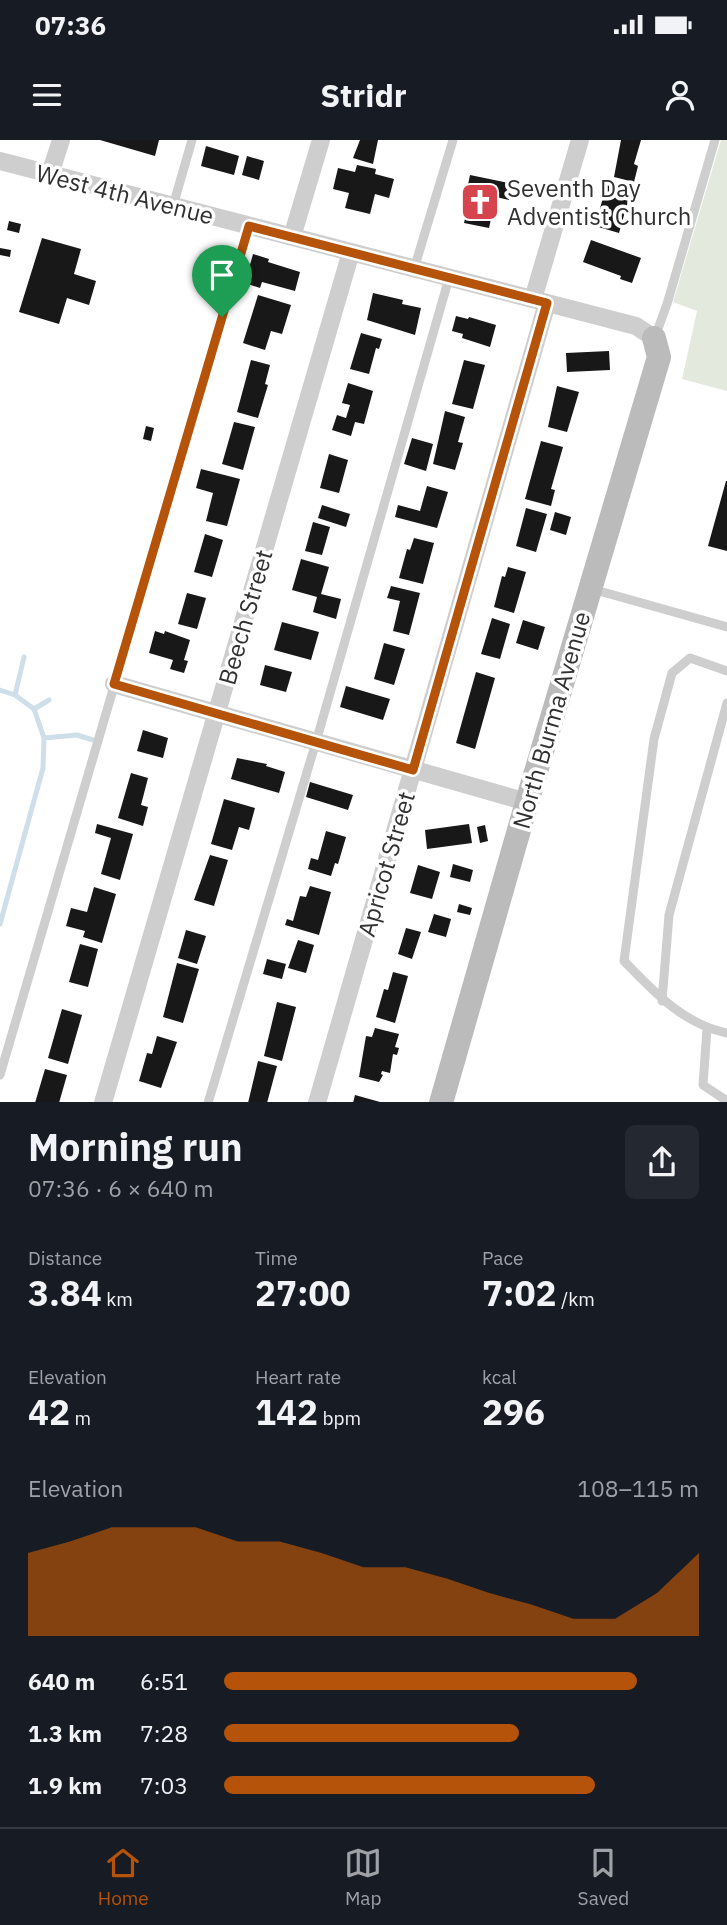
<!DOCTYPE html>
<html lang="en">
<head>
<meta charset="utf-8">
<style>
	:root { --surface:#171b24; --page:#242831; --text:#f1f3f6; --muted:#9ea1a6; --line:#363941; --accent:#b45309 }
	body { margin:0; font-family:"IBM Plex Sans",sans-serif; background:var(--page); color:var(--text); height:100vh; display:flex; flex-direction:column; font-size:26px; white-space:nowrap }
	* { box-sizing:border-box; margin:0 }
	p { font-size:23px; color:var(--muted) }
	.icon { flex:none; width:38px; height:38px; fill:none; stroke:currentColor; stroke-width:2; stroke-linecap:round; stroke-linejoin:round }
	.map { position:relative; height:962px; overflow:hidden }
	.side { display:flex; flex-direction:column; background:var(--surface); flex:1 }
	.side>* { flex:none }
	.pin { position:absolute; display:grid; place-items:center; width:60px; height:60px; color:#fff; margin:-72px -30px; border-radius:50% 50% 50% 0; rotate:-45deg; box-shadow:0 0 7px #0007 }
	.pin .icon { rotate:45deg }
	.round { display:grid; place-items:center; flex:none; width:74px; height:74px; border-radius:10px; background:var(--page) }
	.overview { display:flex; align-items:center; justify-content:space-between; height:119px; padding:0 28px }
	h1 { font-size:38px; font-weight:800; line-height:52px }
	.figures { display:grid; grid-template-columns:repeat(3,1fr); gap:10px; height:119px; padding:7px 28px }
	.figures div { display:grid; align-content:center }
	.figures b { font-size:35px; font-weight:800 }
	.figures small { font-size:19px; font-weight:400 }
	.figures p { font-size:19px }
	.chart { height:196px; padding:14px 28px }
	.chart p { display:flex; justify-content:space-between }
	.chart svg { width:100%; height:126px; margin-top:7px; fill:var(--accent); opacity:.7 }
	ul { padding:0 28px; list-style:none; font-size:23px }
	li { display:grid; grid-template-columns:112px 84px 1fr; align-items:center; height:52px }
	li i { height:18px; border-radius:9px; background:var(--accent) }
	.status { display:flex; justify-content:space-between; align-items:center; height:49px; padding:0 35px; background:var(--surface); direction:ltr }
	.status svg { height:19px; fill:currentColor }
	header { display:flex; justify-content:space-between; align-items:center; height:91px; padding:0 28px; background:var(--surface); font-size:32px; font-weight:800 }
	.tab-bar { display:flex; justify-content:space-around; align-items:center; height:98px; border-top:2px solid var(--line); background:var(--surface); font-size:19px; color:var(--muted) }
	.tab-bar a { display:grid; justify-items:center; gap:4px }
	.tab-bar .selected { color:var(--accent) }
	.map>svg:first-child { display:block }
	.green { fill:#e3e9dd }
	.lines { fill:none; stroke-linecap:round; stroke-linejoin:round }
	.stream { stroke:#cedfea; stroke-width:5 }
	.building { fill:#181818 }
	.lane { stroke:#cecece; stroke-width:9 }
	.street { stroke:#cecece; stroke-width:18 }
	.secondary { stroke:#bbb; stroke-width:24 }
	.route-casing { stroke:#fff; stroke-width:14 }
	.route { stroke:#b45309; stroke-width:9 }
	.labels { text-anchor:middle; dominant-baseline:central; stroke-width:7; stroke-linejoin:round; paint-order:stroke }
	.poi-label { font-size:24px; fill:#313131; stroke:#fff; text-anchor:start }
	.street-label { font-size:24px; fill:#313131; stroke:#fff }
</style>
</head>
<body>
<div class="status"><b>07:36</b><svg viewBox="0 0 49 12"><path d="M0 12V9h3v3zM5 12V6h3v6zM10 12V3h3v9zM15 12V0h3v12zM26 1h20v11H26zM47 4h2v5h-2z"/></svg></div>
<header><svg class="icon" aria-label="menu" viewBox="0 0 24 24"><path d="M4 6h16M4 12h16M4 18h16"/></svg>Stridr<svg class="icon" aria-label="person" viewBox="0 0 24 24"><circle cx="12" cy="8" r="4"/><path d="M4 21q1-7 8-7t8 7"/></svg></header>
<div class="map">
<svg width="727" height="963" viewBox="0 0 727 963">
	<rect width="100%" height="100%" fill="#fff"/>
	<path class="green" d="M721,0H727V251L682,239L697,171L673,162Z"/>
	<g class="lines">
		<path class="stream" d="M0,550L15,555L34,569L44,598L43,628L0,784
			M15,555L24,517
			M34,569L49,560
			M44,598L77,595L93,600"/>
	</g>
	<path class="building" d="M100,0H159L155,16Z
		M360,0H378L373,24L353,18Z
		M621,0H641L634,24L638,26L634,42L614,37Z
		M206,6L239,16L234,35L201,26Z
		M247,16L264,21L259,40L242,35Z
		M357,25L376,29L375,34L394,39L389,58L375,54L370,74L345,68L349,53L333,49L338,28L355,32Z
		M470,35L513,44L509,60L496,57L489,88L464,83L468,66L464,64Z
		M608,40L632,47L619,93L595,86Z
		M9,81L21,84L19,93L7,90Z
		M42,98L81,109L74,134L96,141L89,165L67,158L59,184L19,172Z
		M591,100L641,118L632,143L620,139L621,136L583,122Z
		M0,108L11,110L10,117L0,115Z
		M253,114L269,119L268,122L300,132L295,151L262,142L260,148L245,143Z
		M373,153L403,160L402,164L421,168L415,195L367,180Z
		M258,155L291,165L282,194L271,191L265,210L243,203Z
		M456,176L468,179L469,177L496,185L490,207L462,198L463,194L452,191Z
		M361,193L382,199L379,209L376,208L369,234L350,229Z
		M609,211L610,230L567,232L566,213Z
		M251,220L270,225L265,244L268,245L258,278L237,272Z
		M464,220L485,225L473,269L452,264Z
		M348,243L373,251L364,284L355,282L351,296L332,290L337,275L346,278L350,265L342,263Z
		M557,246L579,252L567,292L548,287Z
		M445,271L465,277L458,302L463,303L455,330L433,324Z
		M234,282L255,287L243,330L222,324Z
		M146,286L154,288L151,301L143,299Z
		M412,298L433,304L426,331L404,324Z
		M541,301L563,307L551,349L555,350L551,366L525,359Z
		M329,314L348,320L339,353L320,348Z
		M201,329L240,339L227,386L206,381L213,353L196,348Z
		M726,341H727V411L708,406Z
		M427,346L448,352L437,388L395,377L398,365L420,371Z
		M322,365L350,374L346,387L318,378Z
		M526,368L547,374L536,412L516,406Z
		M555,372L571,377L566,395L550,390Z
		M313,382L330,387L322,415L305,411Z
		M205,394L223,400L212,437L194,432Z
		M414,398L434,403L423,444L399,438L407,409L410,410Z
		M301,419L329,427L321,454L341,459L336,479L313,472L317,457L292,450Z
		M508,427L526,432L514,473L494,467L502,436L505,437Z
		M391,446L420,453L409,495L393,491L400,461L387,458Z
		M187,453L206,458L197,489L178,484Z
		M492,478L510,484L500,519L481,514Z
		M523,480L545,487L538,510L516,503Z
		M282,482L319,492L311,520L274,510Z
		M155,491L164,494L165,491L190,500L184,520L188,521L184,533L170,529L173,520L149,513Z
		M384,503L405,509L394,545L374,539Z
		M265,525L292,532L286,552L260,545Z
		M476,532L495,538L475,609L456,603Z
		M346,546L390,559L383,580L340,567Z
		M143,590L168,598L163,618L137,611Z
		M237,618L267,624L266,626L285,632L279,653L231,639Z
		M131,633L148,638L141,665L148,667L143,686L118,678Z
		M310,642L353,655L348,670L306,657Z
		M224,659L255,668L249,690L239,687L232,710L211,704Z
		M97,684L133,694L120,740L101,734L111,698L95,693Z
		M469,684L472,703L427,709L425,690Z
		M485,685L488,701L480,703L477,687Z
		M326,691L346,697L338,724L335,723L331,736L308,729L311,718L318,720Z
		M210,715L228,720L214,766L194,760Z
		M453,724L473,730L470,742L450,737Z
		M418,725L440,732L432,759L410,753Z
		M310,746L331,752L319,795L285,785L287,779L293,781L300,756L306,757Z
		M94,747L116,754L102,803L83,797L85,791L66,786L71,768L87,772Z
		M459,764L472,768L470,775L457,772Z
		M434,774L451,779L446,797L428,792Z
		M406,788L421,792L412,819L398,814Z
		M186,790L206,796L197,824L178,818Z
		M298,800L314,805L306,833L288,828Z
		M80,804L98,809L88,847L69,842Z
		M267,819L286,824L282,839L263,834Z
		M177,823L199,829L183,883L163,877Z
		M393,832L408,836L395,883L376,877L384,849L388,850Z
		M277,862L296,867L282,921L264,916Z
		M62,869L82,875L68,924L48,918Z
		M375,888L399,894L395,907L399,908L397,915L393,914L390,933L382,931L381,934L383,935L379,942L359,937L366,896L372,897Z
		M157,896L177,902L161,948L139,941L147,913L152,914Z
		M258,921L277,926L267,963H248Z
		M45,929L67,935L59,963H35Z
		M355,955L380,962V963H353Z"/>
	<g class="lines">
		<path class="lane" d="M173,66L192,0
			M414,129L453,0
			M655,197L667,164L715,0
			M592,449L727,487
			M727,531L690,518L672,533L654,599L624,821C654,852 683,884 727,893
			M662,861L669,775L727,563
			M707,889L703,945L727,961
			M0,935L249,86
			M208,963L316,602L449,138"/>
		<path class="street" d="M0,21L636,186L654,198
			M50,34L61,0
			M292,97L321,0
			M533,159L580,0
			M114,544L527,662
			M103,963L351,112
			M317,963L547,163"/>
		<path class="secondary" d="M441,963L527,662L659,217L654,198"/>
	</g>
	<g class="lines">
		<g class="route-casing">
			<path id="route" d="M249,86L547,163L413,630L114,544Z"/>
		</g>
		<use href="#route" class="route"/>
	</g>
	<defs>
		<g id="church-square" transform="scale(2.0125)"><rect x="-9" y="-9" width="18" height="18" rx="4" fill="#d6444e" stroke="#fff"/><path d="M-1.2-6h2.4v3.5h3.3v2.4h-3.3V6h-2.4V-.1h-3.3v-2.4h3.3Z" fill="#fff"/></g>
	</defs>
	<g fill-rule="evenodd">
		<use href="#church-square" x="480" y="62"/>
	</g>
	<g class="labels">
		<g class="poi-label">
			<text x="507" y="48">Seventh Day<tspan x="507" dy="28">Adventist Church</tspan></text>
		</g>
		<g class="street-label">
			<text transform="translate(125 54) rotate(14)">West 4th Avenue</text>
			<text transform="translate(245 477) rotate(-74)">Beech Street</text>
			<text transform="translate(551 580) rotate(-74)">North Burma Avenue</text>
			<text transform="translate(386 724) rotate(-74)">Apricot Street</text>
		</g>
	</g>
</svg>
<div class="pin" style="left:222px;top:177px;background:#1e9e55"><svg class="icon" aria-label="arrive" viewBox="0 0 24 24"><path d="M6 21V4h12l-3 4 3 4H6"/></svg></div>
</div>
<section class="side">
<div class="overview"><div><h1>Morning run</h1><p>07:36 · 6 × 640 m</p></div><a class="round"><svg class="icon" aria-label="share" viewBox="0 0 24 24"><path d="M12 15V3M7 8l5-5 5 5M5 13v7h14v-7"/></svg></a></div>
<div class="figures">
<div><p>Distance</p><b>3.84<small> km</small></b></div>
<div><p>Time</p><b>27:00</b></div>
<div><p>Pace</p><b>7:02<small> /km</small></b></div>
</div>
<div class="figures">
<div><p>Elevation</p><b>42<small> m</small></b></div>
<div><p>Heart rate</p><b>142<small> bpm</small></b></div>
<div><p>kcal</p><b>296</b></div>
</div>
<div class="chart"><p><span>Elevation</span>108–115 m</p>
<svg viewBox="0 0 160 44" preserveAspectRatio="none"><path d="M0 44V15L10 11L20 6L30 6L40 6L50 11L60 11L70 15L80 20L90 20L100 24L110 29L120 33L130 38L140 38L150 29L160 15V44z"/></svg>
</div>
<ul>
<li><b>640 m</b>6:51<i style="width:87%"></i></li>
<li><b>1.3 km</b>7:28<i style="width:62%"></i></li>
<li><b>1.9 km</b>7:03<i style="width:78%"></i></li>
</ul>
</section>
<nav class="tab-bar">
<a class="selected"><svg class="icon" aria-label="home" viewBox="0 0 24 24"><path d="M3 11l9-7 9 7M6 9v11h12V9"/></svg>Home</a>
<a><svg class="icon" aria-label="map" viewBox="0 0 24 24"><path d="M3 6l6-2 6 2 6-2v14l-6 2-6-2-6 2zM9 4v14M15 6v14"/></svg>Map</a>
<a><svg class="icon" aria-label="saved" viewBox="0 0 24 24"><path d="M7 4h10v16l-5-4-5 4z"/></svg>Saved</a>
</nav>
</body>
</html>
